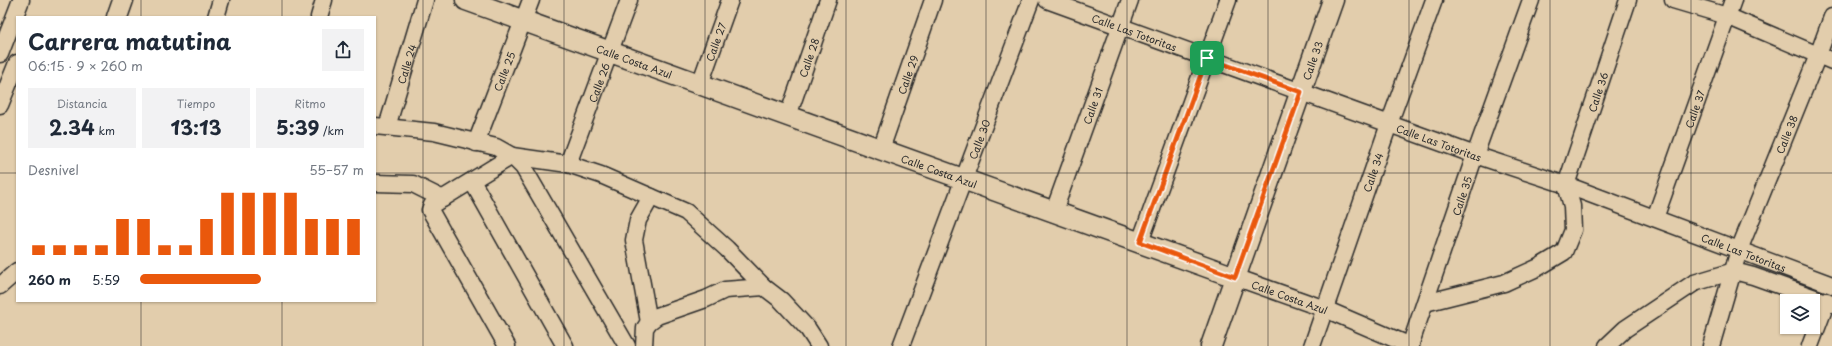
<!DOCTYPE html>
<html lang="es">
<head>
<meta charset="utf-8">
<style>
	:root { --surface:#fff; --page:#f2f2f3; --text:#1f2937; --muted:#747a83; --accent:#ea580c }
	body { margin:0; font-family:"Playpen Sans",sans-serif; background:var(--page); color:var(--text); height:100vh; display:flex; flex-direction:column; font-size:15px; white-space:nowrap }
	* { box-sizing:border-box; margin:0 }
	p { font-size:13px; color:var(--muted) }
	.icon { flex:none; width:22px; height:22px; fill:none; stroke:currentColor; stroke-width:2; stroke-linecap:round; stroke-linejoin:round }
	.map { position:relative; flex:1; overflow:hidden }
	.side { position:absolute; left:16px; top:16px; width:360px; height:286px; display:flex; flex-direction:column; background:var(--surface); border-radius:0px; box-shadow:0 1px 3px #0004 }
	.side>* { flex:none }
	.fabs { position:absolute; left:1780px; top:294px; display:grid; gap:8px }
	.fabs a { display:grid; place-items:center; width:40px; height:40px; border-radius:0px; background:var(--surface); box-shadow:0 1px 3px #0004; font-size:20px }
	.pin { position:absolute; display:grid; place-items:center; width:34px; height:34px; color:#fff; margin:-17px; border-radius:8px; box-shadow:0 2px 6px #0006 }
	.round { display:grid; place-items:center; flex:none; width:42px; height:42px; border-radius:0px; background:var(--page) }
	.headline { display:flex; align-items:center; justify-content:space-between; height:68px; padding:0 12px }
	h1 { font-size:22px; font-weight:700; line-height:30px }
	.figures { display:grid; grid-template-columns:repeat(3,1fr); gap:6px; height:68px; padding:4px 12px }
	.figures div { display:grid; align-content:center; border-radius:0px; background:var(--page); text-align:center }
	.figures b { font-size:20px; font-weight:700 }
	.figures small { font-size:11px; font-weight:400 }
	.figures p { font-size:11px }
	.chart { height:112px; padding:8px 12px }
	.chart p { display:flex; justify-content:space-between }
	.chart svg { width:100%; height:72px; margin-top:4px; stroke:var(--accent); stroke-width:6 }
	ul { padding:0 12px; list-style:none; font-size:13px }
	li { display:grid; grid-template-columns:64px 48px 1fr; align-items:center; height:30px }
	li i { height:10px; border-radius:5px; background:var(--accent) }
	.map>svg:first-child { display:block }
	.lines { fill:none; stroke-linecap:round; stroke-linejoin:round }
	.minor-casing { stroke:#2b2b2b; stroke-width:19 }
	.tertiary-casing { stroke:#2b2b2b; stroke-width:23 }
	.minor { stroke:#e2cdac; stroke-width:16 }
	.tertiary { stroke:#e2cdac; stroke-width:20 }
	.route-casing { stroke:#fff; stroke-width:8 }
	.route { stroke:#ea580c; stroke-width:5 }
	.grid { fill:none; stroke:#2b2b2b; stroke-width:1; stroke-opacity:0.55 }
	.labels { text-anchor:middle; dominant-baseline:central; stroke-width:3; stroke-linejoin:round; paint-order:stroke }
	.street-label { font-size:10px; fill:#2b2b2b; stroke:#e2cdac }
</style>
</head>
<body>
<div class="map">
<svg width="1832" height="346" viewBox="0 0 1832 346">
	<rect width="100%" height="100%" fill="#e2cdac"/>
	<filter id="ink" filterUnits="userSpaceOnUse"><feTurbulence type="fractalNoise" baseFrequency=".025" numOctaves="2"/><feDisplacementMap in="SourceGraphic" scale="8" xChannelSelector="R" yChannelSelector="G"/><feConvolveMatrix kernelMatrix="1 2 1 2 8 2 1 2 1" color-interpolation-filters="sRGB"/></filter>
	<g filter="url(#ink)">
		<g class="lines">
			<g class="minor-casing">
				<g id="minor">
					<path id="s1" d="M1047,0L1475,155L1566,185L1832,285"/>
					<path d="M1673,0L1727,16L1832,61"/>
					<path d="M216,17L221,0"/>
					<path d="M319,17L324,0"/>
					<path d="M0,54L21,0"/>
					<path id="s2" d="M700,84L730,0"/>
					<path d="M0,105L17,63"/>
					<path id="s3" d="M788,116L828,0"/>
					<path d="M375,126L434,132L496,147L512,156L523,167L627,346"/>
					<path id="s4" d="M387,127L425,0"/>
					<path id="s5" d="M476,143L531,0"/>
					<path id="s6" d="M881,149L933,0"/>
					<path id="s7" d="M568,164L629,0"/>
					<path d="M472,181L565,346"/>
					<path d="M375,183L413,184L443,199"/>
					<path id="s8" d="M1054,211L1130,0"/>
					<path id="s9" d="M1655,218L1733,0"/>
					<path d="M1140,242L1228,0"/>
					<path id="s10" d="M1235,277L1325,309L1411,346"/>
					<path d="M0,286L17,271"/>
					<path id="s11" d="M1425,303L1504,283L1539,267L1564,252L1573,230L1572,206L1566,185L1628,0"/>
					<path d="M649,322L634,240L638,220L651,197"/>
					<path d="M507,346L430,210L432,205L512,156L568,164L601,175L686,212L727,249L764,287L781,300L808,329L819,346"/>
					<path d="M644,346L645,328L649,322L657,316L706,299L725,290L764,287"/>
					<path id="s12" d="M901,346L1031,0"/>
					<path id="s13" d="M1312,346L1389,124L1434,0"/>
					<path id="s14" d="M1410,346L1475,155L1531,0"/>
					<path d="M1607,346L1625,329L1694,283L1734,271L1753,276L1832,304"/>
					<path id="s15" d="M1711,346L1739,250L1818,55L1832,17"/>
					<path d="M1810,346L1827,301"/>
				</g>
			</g>
			<g class="tertiary-casing">
				<g id="tertiary">
					<path id="s16" d="M466,0L1235,277"/>
					<path d="M117,17L123,0"/>
					<path id="s17" d="M1211,346L1333,0"/>
				</g>
			</g>
			<use href="#minor" class="minor"/>
			<use href="#tertiary" class="tertiary"/>
		</g>
	</g>
	<g class="lines" filter="url(#ink)">
		<g class="route-casing">
			<path id="route" d="M1207,58L1301,92L1235,277L1140,242Z"/>
		</g>
		<use href="#route" class="route"/>
	</g>
	<path class="grid" d="M141,0V17M282,0V17M423,0V346M564,0V346M705,0V346M846,0V346M986,0V346M1127,0V346M1268,0V346M1409,0V346M1550,0V346M1691,0V346M0,173H17M375,173H1832M141,301V346M282,301V346"/>
	<g class="labels">
		<g class="street-label">
			<text stroke="none"><textPath href="#s1" startOffset="93">Calle Las Totoritas</textPath></text>
			<text stroke="none"><textPath href="#s2" startOffset="45">Calle 27</textPath></text>
			<text stroke="none"><textPath href="#s3" startOffset="62">Calle 28</textPath></text>
			<text stroke="none"><textPath href="#s17" startOffset="303">Calle 33</textPath></text>
			<text stroke="none"><textPath href="#s16" startOffset="179">Calle Costa Azul</textPath></text>
			<text stroke="none"><textPath href="#s4" startOffset="66">Calle 24</textPath></text>
			<text stroke="none"><textPath href="#s5" startOffset="77">Calle 25</textPath></text>
			<text stroke="none"><textPath href="#s6" startOffset="79">Calle 29</textPath></text>
			<text stroke="none"><textPath href="#s7" startOffset="87">Calle 26</textPath></text>
			<text stroke="none"><textPath href="#s11" startOffset="317">Calle 36</textPath></text>
			<text stroke="none"><textPath href="#s8" startOffset="112">Calle 31</textPath></text>
			<text stroke="none"><textPath href="#s9" startOffset="116">Calle 37</textPath></text>
			<text stroke="none"><textPath href="#s15" startOffset="225">Calle 38</textPath></text>
			<text stroke="none"><textPath href="#s12" startOffset="221">Calle 30</textPath></text>
			<text stroke="none"><textPath href="#s1" startOffset="417">Calle Las Totoritas</textPath></text>
			<text stroke="none"><textPath href="#s16" startOffset="503">Calle Costa Azul</textPath></text>
			<text stroke="none"><textPath href="#s13" startOffset="184">Calle 34</textPath></text>
			<text stroke="none"><textPath href="#s14" startOffset="159">Calle 35</textPath></text>
			<text stroke="none"><textPath href="#s1" startOffset="741">Calle Las Totoritas</textPath></text>
			<text stroke="none"><textPath href="#s10" startOffset="58">Calle Costa Azul</textPath></text>
		</g>
	</g>
</svg>
<div class="fabs">
<a><svg class="icon" aria-label="layers" viewBox="0 0 24 24"><path d="M12 4l9 5-9 5-9-5zM3 14l9 5 9-5"/></svg></a>
</div>
<div class="pin" style="left:1207px;top:58px;background:#1e9e55"><svg class="icon" aria-label="arrive" viewBox="0 0 24 24"><path d="M6 21V4h12l-3 4 3 4H6"/></svg></div>
<section class="side">
<div class="headline"><div><h1>Carrera matutina</h1><p>06:15 · 9 × 260 m</p></div><a class="round"><svg class="icon" aria-label="share" viewBox="0 0 24 24"><path d="M12 15V3M7 8l5-5 5 5M5 13v7h14v-7"/></svg></a></div>
<div class="figures">
<div><p>Distancia</p><b>2.34<small> km</small></b></div>
<div><p>Tiempo</p><b>13:13</b></div>
<div><p>Ritmo</p><b>5:39<small> /km</small></b></div>
</div>
<div class="chart"><p><span>Desnivel</span>55–57 m</p>
<svg viewBox="0 0 160 44" preserveAspectRatio="none"><path d="M5 44V38M15 44V38M25 44V38M35 44V38M45 44V22M55 44V22M65 44V38M75 44V38M85 44V22M95 44V6M105 44V6M115 44V6M125 44V6M135 44V22M145 44V22M155 44V22"/></svg>
</div>
<ul>
<li><b>260 m</b>5:59<i style="width:54%"></i></li>
</ul>
</section>
</div>
</body>
</html>
